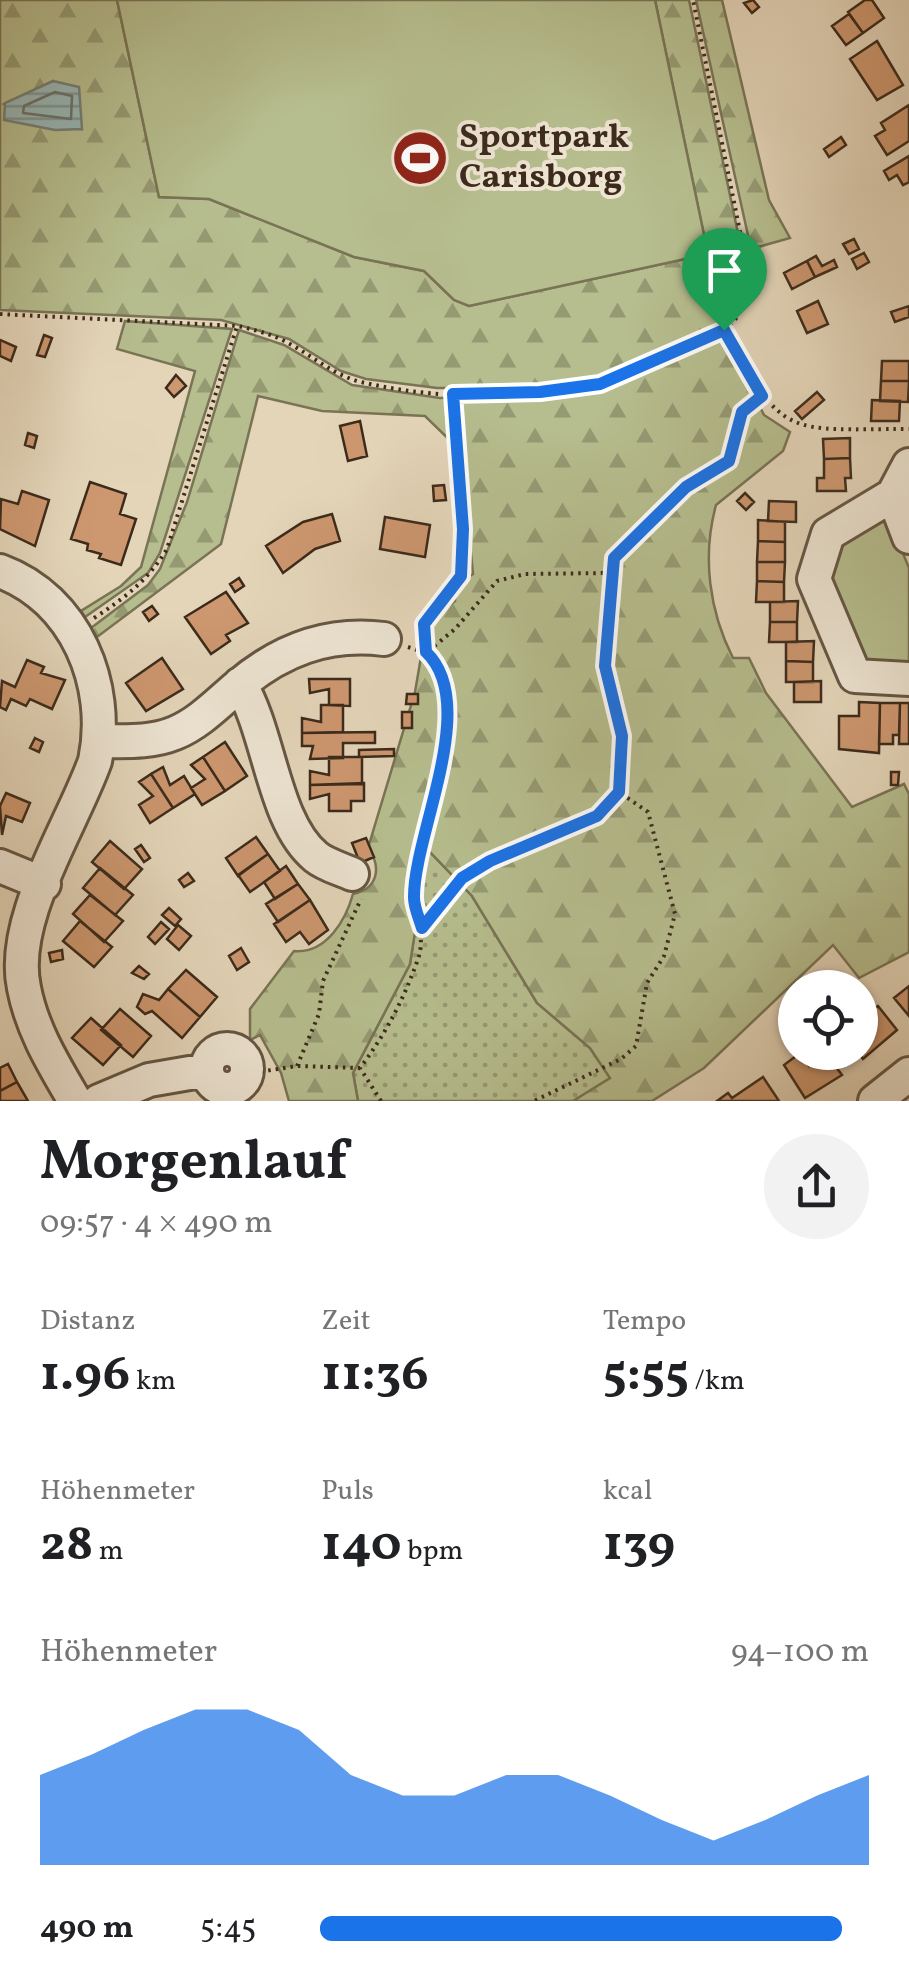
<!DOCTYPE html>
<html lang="de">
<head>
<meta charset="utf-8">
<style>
	:root { --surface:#fff; --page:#f2f2f2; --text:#202124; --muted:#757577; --accent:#1a73e8 }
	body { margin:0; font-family:Vollkorn,serif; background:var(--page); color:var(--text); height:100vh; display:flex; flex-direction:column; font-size:38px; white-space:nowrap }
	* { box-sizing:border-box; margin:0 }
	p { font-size:32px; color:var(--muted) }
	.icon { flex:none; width:55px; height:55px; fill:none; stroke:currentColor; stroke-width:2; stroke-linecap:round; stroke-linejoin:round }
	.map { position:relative; height:1101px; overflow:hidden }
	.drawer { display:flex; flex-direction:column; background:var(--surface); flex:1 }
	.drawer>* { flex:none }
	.fabs { position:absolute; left:778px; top:970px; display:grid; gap:20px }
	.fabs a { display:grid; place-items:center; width:100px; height:100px; border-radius:50%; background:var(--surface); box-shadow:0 2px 8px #0004; font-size:50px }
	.pin { position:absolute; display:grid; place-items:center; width:85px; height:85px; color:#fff; margin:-102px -42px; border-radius:50% 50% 50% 0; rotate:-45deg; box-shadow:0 0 10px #0007 }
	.pin .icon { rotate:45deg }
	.round { display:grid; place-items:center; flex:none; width:105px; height:105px; border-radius:52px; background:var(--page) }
	.overview { display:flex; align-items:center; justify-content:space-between; height:170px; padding:0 40px }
	h1 { font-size:55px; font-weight:700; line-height:75px }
	.stats { display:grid; grid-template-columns:repeat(3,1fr); gap:15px; height:170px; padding:10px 40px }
	.stats div { display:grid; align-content:center }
	.stats b { font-size:50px; font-weight:700 }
	.stats small { font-size:28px; font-weight:400 }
	.stats p { font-size:28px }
	.chart { height:280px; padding:20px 40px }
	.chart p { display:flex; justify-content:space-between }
	.chart svg { width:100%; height:180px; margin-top:10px; fill:var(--accent); opacity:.7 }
	ul { padding:0 40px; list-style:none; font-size:32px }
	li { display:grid; grid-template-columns:160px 120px 1fr; align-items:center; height:75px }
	li i { height:25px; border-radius:12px; background:var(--accent) }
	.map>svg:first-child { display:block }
	.grass { fill:url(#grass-dots); stroke:#797455; stroke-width:2.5 }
	.forest { fill:url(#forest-firs); stroke:#797455; stroke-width:2.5; fill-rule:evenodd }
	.park { fill:#b6bd8e; stroke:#797455; stroke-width:2.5 }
	.water { fill:url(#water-rules); stroke:#737f79; stroke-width:2.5 }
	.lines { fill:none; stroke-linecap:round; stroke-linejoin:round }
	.shore { stroke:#6a716a; stroke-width:2.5 }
	.building { fill:#cd976f; stroke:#3c2b1c; stroke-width:2.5 }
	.minor-casing { stroke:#665643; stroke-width:38 }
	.path { stroke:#3c2b1c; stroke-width:4; stroke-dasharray:2.5 5; stroke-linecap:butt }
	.minor { stroke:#ede4d2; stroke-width:32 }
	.route-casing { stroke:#fff; stroke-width:20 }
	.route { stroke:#1a73e8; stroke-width:12 }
	.labels { text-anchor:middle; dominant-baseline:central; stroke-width:8; stroke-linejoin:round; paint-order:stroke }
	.poi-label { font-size:35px; font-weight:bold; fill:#3c2b1c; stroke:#ede4d2; text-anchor:start }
</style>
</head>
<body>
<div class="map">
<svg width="909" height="1101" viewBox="0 0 909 1101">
	<defs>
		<pattern id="grass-dots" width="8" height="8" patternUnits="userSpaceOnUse" patternTransform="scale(2.5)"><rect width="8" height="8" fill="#b6bd8e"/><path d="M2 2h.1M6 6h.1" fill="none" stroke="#959a73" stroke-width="1.8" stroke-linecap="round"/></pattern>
		<pattern id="forest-firs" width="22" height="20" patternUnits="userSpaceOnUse" patternTransform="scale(2.5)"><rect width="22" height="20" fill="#b6bd8e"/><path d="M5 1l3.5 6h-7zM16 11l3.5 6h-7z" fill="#959a73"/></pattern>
		<pattern id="water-rules" width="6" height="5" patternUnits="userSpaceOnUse" patternTransform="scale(2.5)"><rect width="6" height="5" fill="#97b7b7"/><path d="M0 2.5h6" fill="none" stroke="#7c9594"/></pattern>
	</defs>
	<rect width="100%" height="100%" fill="#e4d5b9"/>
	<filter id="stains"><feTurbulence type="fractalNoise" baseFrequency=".002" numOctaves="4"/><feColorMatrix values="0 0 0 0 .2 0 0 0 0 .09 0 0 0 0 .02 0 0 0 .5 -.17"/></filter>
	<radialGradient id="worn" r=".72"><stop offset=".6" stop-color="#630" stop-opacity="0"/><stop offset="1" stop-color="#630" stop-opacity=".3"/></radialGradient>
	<path class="grass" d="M427,849L472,896L537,1003L590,1048L611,1079L573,1101H358L353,1073L410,964Z"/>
	<path class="forest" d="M0,0H117L159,197L209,199L354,257L424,271L454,300L469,306L708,254L655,0H689L744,262L738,303L717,331L617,375L550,388H437L366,379L341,371L289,339L221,320L0,310ZM53,81L81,129L43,126L4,104Z
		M696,0H722L769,200L790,238L751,249Z
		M125,321L232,329L160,553L148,573L85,617L81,611L121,586L141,567L195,371L117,349Z
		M239,330L284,345L352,385L440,398L556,395L600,387L725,337L764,415L790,432L783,451L716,505C702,556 709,611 733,658H749L766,693L852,807L904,784L909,794V952L859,978L833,945L704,1068L652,1101H573L610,1078L590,1048L537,1003L472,896L428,850L410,964L353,1073L358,1101H289L281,1073L260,1035L250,1040V1009L294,951C327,954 346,919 353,894C378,889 382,867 368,848L415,692L427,622L455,601L456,584L473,574L461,451L425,416L322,411L258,396L221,544L97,637L91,628L148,585L160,569L187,502Z"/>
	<path class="park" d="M117,0H655L708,254L469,306L454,300L424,271L354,257L209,199L159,197Z
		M873,513L890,522L909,568V673L866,672L823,586L832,543Z"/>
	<path class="water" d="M53,81L79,87L82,129L55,130L4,120L5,103Z"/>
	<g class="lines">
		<path class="shore" d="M55,92L72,96L71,119L23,113L24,106Z"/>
	</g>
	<path class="building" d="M753,0L759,7L752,13L744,3Z
		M865,0H872L884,18L863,33L848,12Z
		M849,14L863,33L846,45L832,26Z
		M877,41L903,85L877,100L850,59Z
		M909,105V141L887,155L875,136L885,130L881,123Z
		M841,137L846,145L829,157L824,149Z
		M909,156V182L903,185L897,175L889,180L884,171Z
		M854,239L859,249L849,254L843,244Z
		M864,253L869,262L857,269L852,259Z
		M816,256L822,266L834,260L837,267L815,277L807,261Z
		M807,261L815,277L792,289L784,273Z
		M818,301L828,324L807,333L797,311Z
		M909,306V317L895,322L891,312Z
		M44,335L52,338L45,357L37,355Z
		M0,340L16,347L11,361L0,356Z
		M882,361H909V381H881Z
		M176,375L186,386L174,397L166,388Z
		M881,381H909L908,402L880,401Z
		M817,392L824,400L802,419L795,411Z
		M872,400L900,401L899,421H871Z
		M360,421L367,456L348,461L340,426Z
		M28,433L37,436L34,448L25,445Z
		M850,438V458L824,459L823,439Z
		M850,458L851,478H845L846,491H817V478H824V459Z
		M90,482L126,494L120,514L136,519L121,565L99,558L101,554L87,550L88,544L71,539Z
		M444,485L446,500L434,501L433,486Z
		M22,491L49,500L35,546L0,529L1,499L18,504Z
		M745,493L754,502L746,510L737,501Z
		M769,501L796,502V522L768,521Z
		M332,514L340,541L315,549L283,573L266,546L303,522Z
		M385,517L430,525L425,557L380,549Z
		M758,520L785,522V542L758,541Z
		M758,541L785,542V562H757Z
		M757,562H785L784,582L757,581Z
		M239,578L244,586L235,592L230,584Z
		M757,581L784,582V602H756Z
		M226,592L248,623L226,635L230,641L211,654L185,617Z
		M798,601L797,622H770V602Z
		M152,606L158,614L149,621L143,612Z
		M770,622H797V642H769Z
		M814,641L813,662L786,661V642Z
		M162,658L183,689L146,711L126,683Z
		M27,660L44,667L41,673L65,680L52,709L30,699L26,706L11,699L6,710L0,707L2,681L15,687Z
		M786,661L813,662V682H786Z
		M309,679H350V706L329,705V689L310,693Z
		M821,681V702H794V682Z
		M407,694H418V704H406Z
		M859,702L880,703L879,753L839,749V716H859Z
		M880,703H900L899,735H893V744H879Z
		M900,703H909V744H899Z
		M321,705H343V732L302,733V718L321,722Z
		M402,712H412V728H402Z
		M375,732V743H343V758L310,759L313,746H302V733Z
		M35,738L43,742L39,752L30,748Z
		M225,742L247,776L225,791L203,757Z
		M394,749V756L359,757V750Z
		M203,757L225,791L202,805L191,788L205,779L191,765Z
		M329,757H362V784L310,785V771L329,775Z
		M163,767L170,785L184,776L195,794L173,808L151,774Z
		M891,772H899L898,785H891Z
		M151,774L173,808L150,823L139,805L153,796L139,782Z
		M364,783V801H351V811H329V794L310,799V785Z
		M6,793L30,803L22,822L6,816L2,835L0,806Z
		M256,837L268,854L238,876L226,858Z
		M366,838L374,857L360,863L352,843Z
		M110,841L142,869L124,889L92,862Z
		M141,845L150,858L144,862L135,849Z
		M268,854L280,871L250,892L238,875Z
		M286,866L298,884L275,899L264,882Z
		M100,868L133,895L115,915L83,888Z
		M188,873L194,881L184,887L179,880Z
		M298,884L310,900L278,922L266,904Z
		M90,895L123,921L104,942L73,914Z
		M310,900L328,930L309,944L300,932L286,942L274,924Z
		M169,908L181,919L175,926L162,915Z
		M80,921L112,947L94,967L63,941Z
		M161,922L169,929L155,944L148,937Z
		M178,925L191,936L179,950L167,939Z
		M241,948L249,962L237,970L229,956Z
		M62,950L63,959L51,962L49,953Z
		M139,966L149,974L144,979L132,973Z
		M186,970L217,997L200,1017L168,989Z
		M909,986V1016L894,998Z
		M168,989L200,1017L182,1038L152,1011L145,1014L137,1007L143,994L159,1000Z
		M878,1006L897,1030L863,1059L858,1052L860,1020Z
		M120,1009L151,1036L133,1057L101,1030Z
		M91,1018L121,1045L103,1065L72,1038Z
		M800,1053L809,1066L826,1054L842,1075L805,1098L784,1065Z
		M8,1064L17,1082L0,1091V1068Z
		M763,1077L779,1101H717L728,1093L732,1098Z
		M17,1082L28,1101H0V1091Z"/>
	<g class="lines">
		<g class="minor-casing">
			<path id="minor" d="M909,465L893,495L828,534L814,579L855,676L909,679
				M893,495L909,537
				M0,571C76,599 111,685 95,761C72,826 9,919 24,988C32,1030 54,1065 75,1101
				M240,684C270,733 273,822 316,857C326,865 341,869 352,874
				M100,741C125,741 151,743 175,733C199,723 217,704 237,687C280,650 327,632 384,639
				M0,866L44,884
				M207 1069a20 20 0 1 1 40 0a20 20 0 1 1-40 0Z
				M99,1101L149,1080L207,1070
				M875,1101L909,1074"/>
		</g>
		<path class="path" d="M0,314L238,326C255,330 272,334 288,343C313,356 333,375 361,382C468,407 583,398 681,351C698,343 721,336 734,321C745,307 746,288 748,271L693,0
			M724,330C784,441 788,429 909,429
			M94,618C125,598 148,580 167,549L237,326
			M408,647L426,653L455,629L497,581L525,574L610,573
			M619,790L623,736L605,666L614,558L686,487L729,461L742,412L762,396
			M422,928C477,834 569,862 619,792L648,812L675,914L664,956L647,983L636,1046L621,1059L534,1101
			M297,1066L319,1014L323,981L361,899
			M246,1074L297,1066L360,1068
			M381,1101L360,1068C385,1035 404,999 418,959C426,936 415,921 414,899C411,836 483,704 426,653L424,624L461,576L463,529L453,394"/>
		<use href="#minor" class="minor"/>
	</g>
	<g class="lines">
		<g class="route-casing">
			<path id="route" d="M724,330L762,396L742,412L729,461L686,487L614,558L605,666L622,736L619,792L597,816L490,861L462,878L422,928C419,918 414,907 414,898C413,835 481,704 426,652L424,624L461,576L463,529L453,394L540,392L600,384Z"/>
		</g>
		<use href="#route" class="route"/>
	</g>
	<defs>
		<g id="stadium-disc" transform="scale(2.875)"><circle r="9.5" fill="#8f2418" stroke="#ede4d2"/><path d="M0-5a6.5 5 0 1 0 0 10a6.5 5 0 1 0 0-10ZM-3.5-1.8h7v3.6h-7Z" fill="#fff"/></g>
	</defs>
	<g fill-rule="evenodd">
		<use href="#stadium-disc" x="420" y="158"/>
	</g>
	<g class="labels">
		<g class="poi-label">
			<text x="459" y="138">Sportpark<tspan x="459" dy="40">Carisborg</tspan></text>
		</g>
	</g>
	<rect width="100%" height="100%" filter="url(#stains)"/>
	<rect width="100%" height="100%" fill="url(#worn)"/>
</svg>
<div class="fabs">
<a><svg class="icon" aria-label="locate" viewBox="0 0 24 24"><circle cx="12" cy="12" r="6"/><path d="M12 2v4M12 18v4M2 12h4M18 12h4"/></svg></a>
</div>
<div class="pin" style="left:724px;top:330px;background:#1e9e55"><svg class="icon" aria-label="arrive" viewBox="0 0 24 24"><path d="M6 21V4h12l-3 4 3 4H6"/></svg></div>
</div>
<section class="drawer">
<div class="overview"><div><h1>Morgenlauf</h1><p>09:57 · 4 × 490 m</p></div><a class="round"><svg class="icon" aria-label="share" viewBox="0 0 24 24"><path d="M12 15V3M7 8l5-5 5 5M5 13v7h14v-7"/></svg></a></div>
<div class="stats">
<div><p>Distanz</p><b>1.96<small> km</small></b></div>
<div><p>Zeit</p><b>11:36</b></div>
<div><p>Tempo</p><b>5:55<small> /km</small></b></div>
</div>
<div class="stats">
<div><p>Höhenmeter</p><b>28<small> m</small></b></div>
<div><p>Puls</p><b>140<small> bpm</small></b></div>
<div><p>kcal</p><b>139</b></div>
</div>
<div class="chart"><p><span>Höhenmeter</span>94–100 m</p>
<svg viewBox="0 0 160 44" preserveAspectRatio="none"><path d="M0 44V22L10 17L20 11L30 6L40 6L50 11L60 22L70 27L80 27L90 22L100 22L110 27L120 33L130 38L140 33L150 27L160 22V44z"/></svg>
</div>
<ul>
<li><b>490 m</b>5:45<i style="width:95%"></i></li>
</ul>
</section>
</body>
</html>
